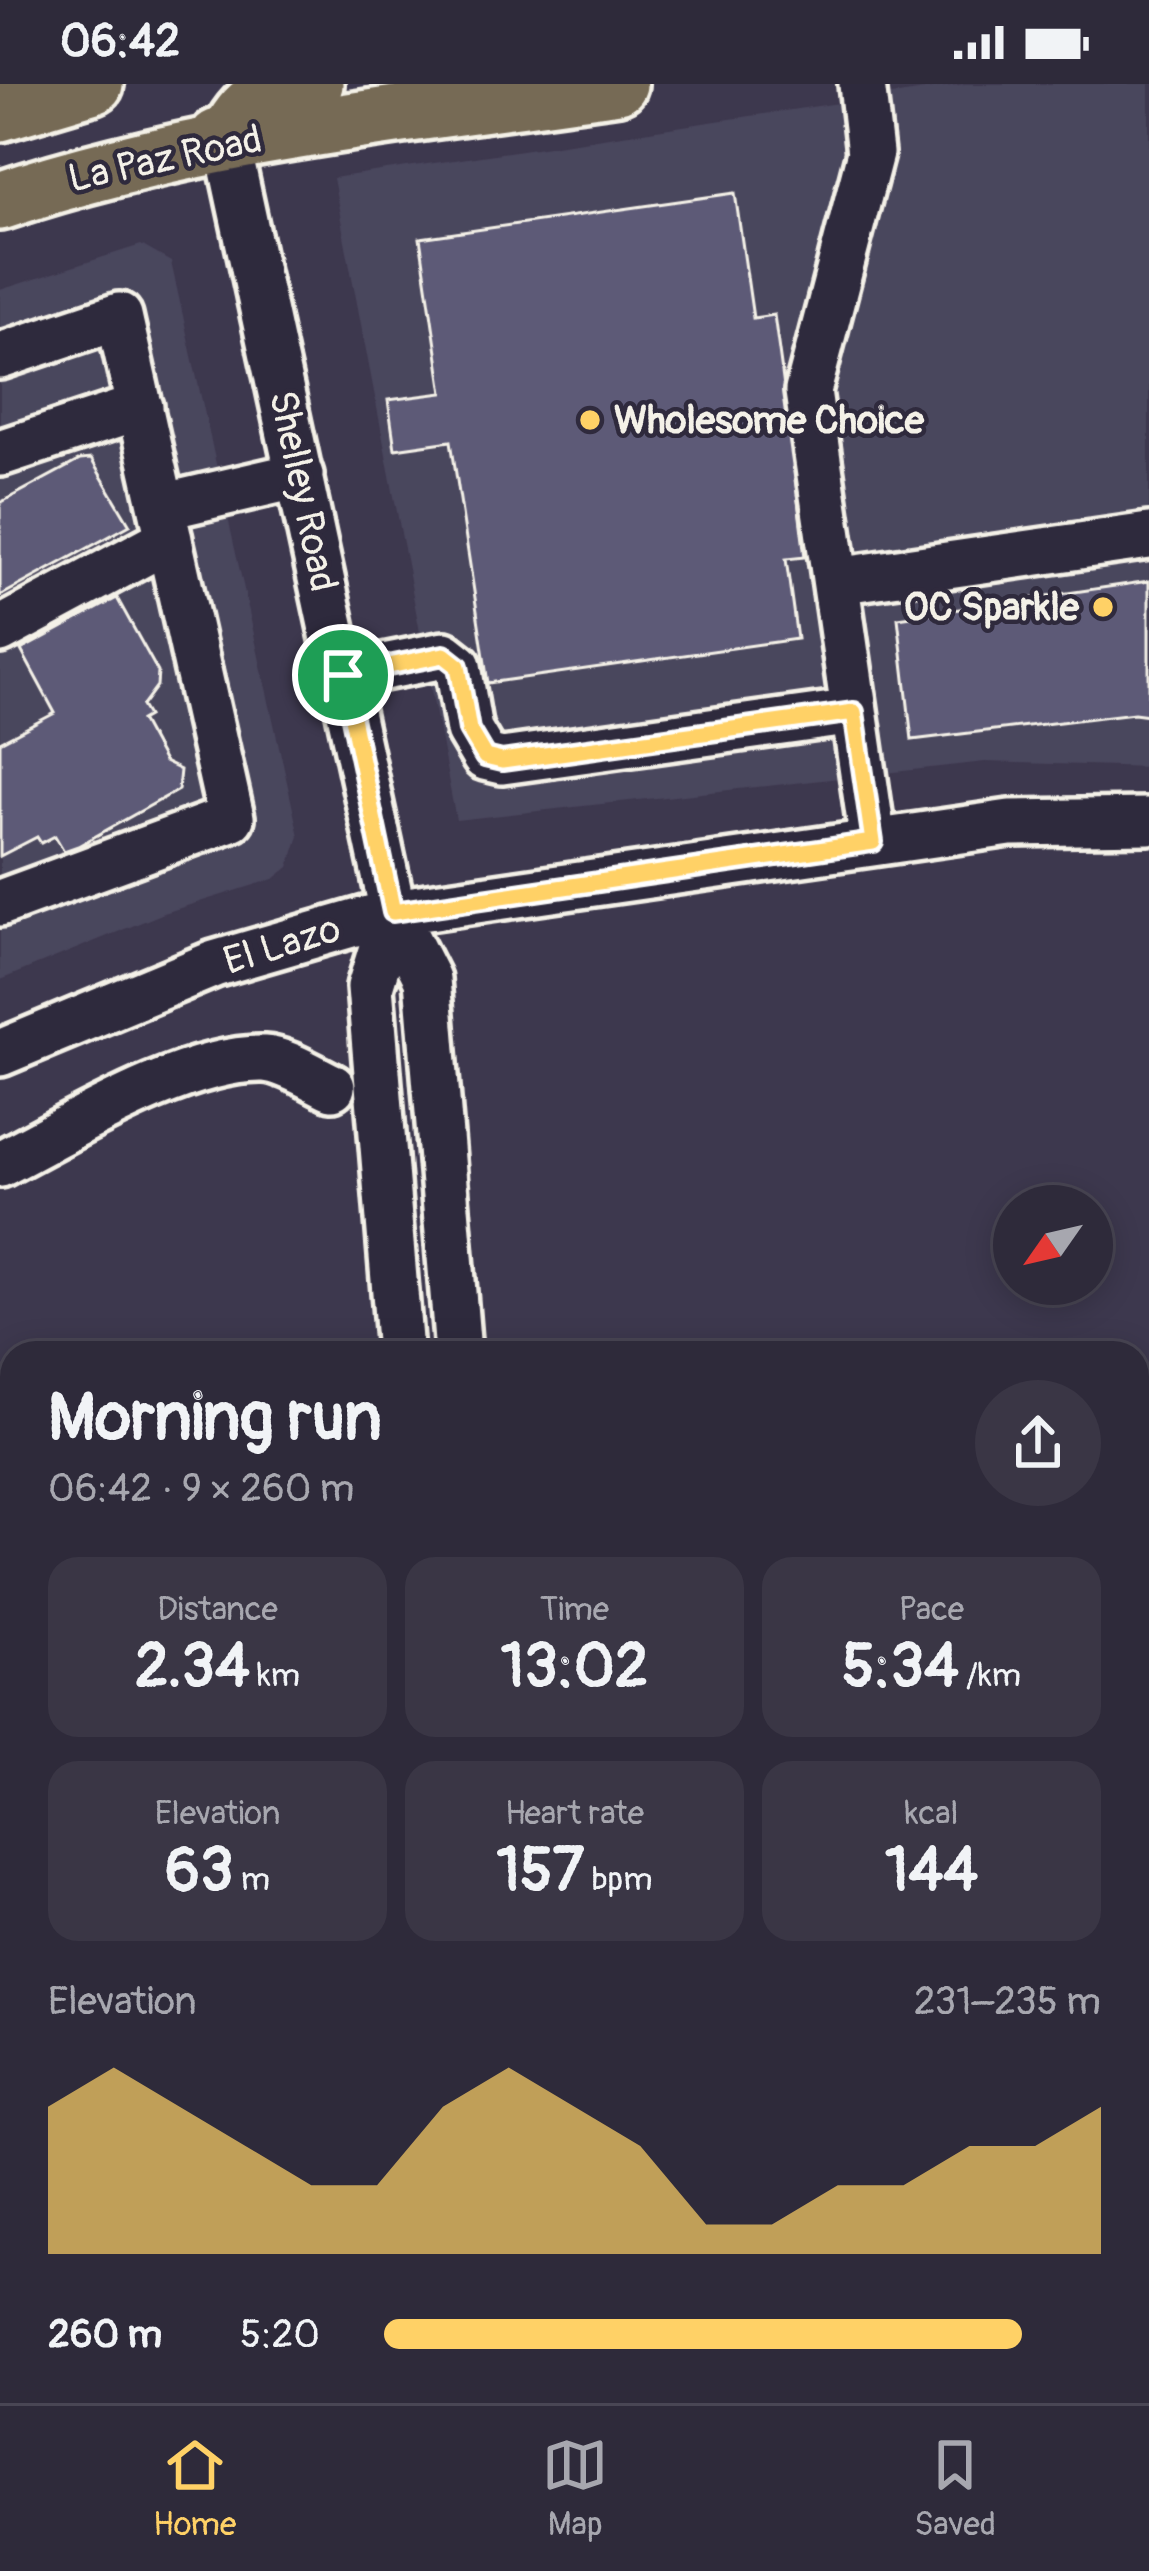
<!DOCTYPE html>
<html lang="en">
<head>
<meta charset="utf-8">
<style>
	:root { --surface:#2e2a3a; --page:#3a3645; --text:#f1f3f6; --muted:#a7a7af; --line:#494654; --accent:#ffd166 }
	body { margin:0; font-family:Pangolin,sans-serif; background:var(--page); color:var(--text); height:100vh; display:flex; flex-direction:column; font-size:45px; white-space:nowrap }
	* { box-sizing:border-box; margin:0 }
	p { font-size:39px; color:var(--muted) }
	.icon { flex:none; width:66px; height:66px; fill:none; stroke:currentColor; stroke-width:2; stroke-linecap:round; stroke-linejoin:round }
	.map { position:relative; flex:1; overflow:hidden }
	.panel { position:absolute; left:0px; top:1257px; width:1149px; height:1062px; display:flex; flex-direction:column; background:var(--surface); border-radius:36px 36px 0 0; box-shadow:0 6px 30px #0003,0 0 0 3px var(--line) }
	.panel>* { flex:none }
	.needle { width:78px; rotate:236deg }
	.buttons { position:absolute; left:993px; top:1101px; display:grid; gap:24px }
	.buttons a { display:grid; place-items:center; width:120px; height:120px; border-radius:50%; background:var(--surface); box-shadow:0 6px 30px #0003,0 0 0 3px var(--line); font-size:60px }
	.pin { position:absolute; display:grid; place-items:center; width:102px; height:102px; color:#fff; margin:-51px; border:6px solid #fff; border-radius:50%; box-shadow:0 3px 12px #0007 }
	.round { display:grid; place-items:center; flex:none; width:126px; height:126px; border-radius:63px; background:var(--page) }
	.head { display:flex; align-items:center; justify-content:space-between; height:204px; padding:0 48px }
	h1 { font-size:66px; font-weight:700; line-height:90px }
	.figures { display:grid; grid-template-columns:repeat(3,1fr); gap:18px; height:204px; padding:12px 48px }
	.figures div { display:grid; align-content:center; border-radius:30px; background:var(--page); text-align:center }
	.figures b { font-size:60px; font-weight:700 }
	.figures small { font-size:33px; font-weight:400 }
	.figures p { font-size:33px }
	.chart { height:336px; padding:24px 48px }
	.chart p { display:flex; justify-content:space-between }
	.chart svg { width:100%; height:216px; margin-top:12px; fill:var(--accent); opacity:.7 }
	ul { padding:0 48px; list-style:none; font-size:39px }
	li { display:grid; grid-template-columns:192px 144px 1fr; align-items:center; height:90px }
	li i { height:30px; border-radius:15px; background:var(--accent) }
	.status { display:flex; justify-content:space-between; align-items:center; height:84px; padding:0 60px; background:var(--surface); direction:ltr }
	.status svg { height:33px; fill:currentColor }
	.menu { display:flex; justify-content:space-around; align-items:center; height:168px; border-top:3px solid var(--line); background:var(--surface); font-size:33px; color:var(--muted) }
	.menu a { display:grid; justify-items:center; gap:6px }
	.menu .selected { color:var(--accent) }
	.map>svg:first-child { display:block }
	.built { fill:#4a465d }
	.building { fill:#5d5a77; stroke:#f4f1e8; stroke-width:3 }
	.lines { fill:none; stroke-linecap:round; stroke-linejoin:round }
	.minor-casing { stroke:#f4f1e8; stroke-width:54 }
	.major-casing { stroke:#f4f1e8; stroke-width:66 }
	.minor { stroke:#2f2a3d; stroke-width:45 }
	.major { stroke:#766a55; stroke-width:57 }
	.route-casing { stroke:#fff; stroke-width:24 }
	.route { stroke:#ffd166; stroke-width:15 }
	.poi-dot { fill:#ffd166; stroke:#2f2a3d; stroke-width:4.5 }
	.labels { text-anchor:middle; dominant-baseline:central; stroke-width:9; stroke-linejoin:round; paint-order:stroke }
	.street-label { font-size:39px; fill:#f4f1e8; stroke:#2f2a3d }
	.poi-label { font-size:39px; font-weight:bold; fill:#f4f1e8; stroke:#2f2a3d; text-anchor:start }
</style>
</head>
<body>
<div class="status"><b>06:42</b><svg viewBox="0 0 49 12"><path d="M0 12V9h3v3zM5 12V6h3v6zM10 12V3h3v9zM15 12V0h3v12zM26 1h20v11H26zM47 4h2v5h-2z"/></svg></div>
<div class="map">
<svg width="1149" height="2319" viewBox="0 0 1149 2319">
	<rect width="100%" height="100%" fill="#3d384e"/>
	<filter id="ink" filterUnits="userSpaceOnUse"><feTurbulence type="fractalNoise" baseFrequency=".00833" numOctaves="2"/><feDisplacementMap in="SourceGraphic" scale="24" xChannelSelector="R" yChannelSelector="G"/><feConvolveMatrix kernelMatrix="1 2 1 2 8 2 1 2 1" color-interpolation-filters="sRGB"/></filter>
	<g filter="url(#ink)">
		<path class="built" d="M965,0H1149V683L985,678L456,736L333,94Z
			M141,161L171,178L299,752L289,783L274,795L164,829L0,896V206Z"/>
		<path class="building" d="M735,109L753,234L774,231L783,296L805,473L786,475L797,555L488,599L451,357L395,365L388,316L443,309L420,154Z
			M91,375L130,441L0,512V419L80,376Z
			M1149,497V631L1134,629L912,656L898,534Z
			M117,514L158,588L157,602L142,622L148,632L141,636L164,678L180,686L178,706L78,762L64,767L55,752L41,759L37,753L0,772V658L55,629L21,566Z"/>
		<g class="lines">
			<g class="minor-casing">
				<path id="minor" d="M862,0L870,69L808,307L873,758
					M227,58L393,828L427,895L458,1269
					M0,272L119,232L231,734L0,819
					M0,369L140,323
					M162,423L300,391
					M836,497L1149,452
					M0,546L169,455
					M343,591L444,571L458,582L469,646L485,673L502,677L854,628
					M393,828L370,903L400,1269
					M0,969L214,880L393,828L1010,739L1149,737
					M0,1080C70,1044 185,973 264,975C285,976 313,994 332,1003
					M0,1455L12,1447
					M1137,1466L1149,1480
					M0,1561L12,1553
					M0,1871L12,1861
					M0,1934L12,1925
					M0,2003L12,1995
					M1137,2073L1149,2065
					M1137,2136L1149,2128
					M1137,2204L1149,2195
					M1137,2269L1149,2261
					M731,2307L739,2319
					M800,2307L808,2319
					M875,2319L892,2307
					M971,2319L988,2307
					M1064,2319L1082,2307"/>
			</g>
			<g class="major-casing">
				<path id="major" d="M0,28L94,0
					M218,54L227,58C246,12 268,9 314,0
					M0,117C199,50 411,30 618,0"/>
			</g>
			<use href="#minor" class="minor"/>
			<use href="#major" class="major"/>
		</g>
	</g>
	<g class="lines" filter="url(#ink)">
		<g class="route-casing">
			<path id="route" d="M444,571L458,582L469,646L485,673L502,677L854,628L873,758L393,828L343,591Z"/>
		</g>
		<use href="#route" class="route"/>
	</g>
	<g class="poi-dot">
		<circle cx="590" cy="336" r="12"/>
		<circle cx="1103" cy="523" r="12"/>
	</g>
	<g class="labels">
		<g class="street-label">
			<text transform="translate(165 75) rotate(-12)">La Paz Road</text>
			<text transform="translate(303 407) rotate(78)">Shelley Road</text>
			<text transform="translate(282 861) rotate(-17)">El Lazo</text>
		</g>
		<g class="poi-label">
			<text x="614" y="336">Wholesome Choice</text>
			<text x="1079" y="523" text-anchor="end">OC Sparkle</text>
		</g>
	</g>
</svg>
<div class="buttons">
<a><svg class="needle" viewBox="-14 -14 28 28"><path d="M0-13l5 13h-10z" fill="#e53935"/><path d="M0 13l5-13h-10z" fill="#a7a7af"/></svg></a>
</div>
<div class="pin" style="left:343px;top:591px;background:#1e9e55"><svg class="icon" aria-label="arrive" viewBox="0 0 24 24"><path d="M6 21V4h12l-3 4 3 4H6"/></svg></div>
<section class="panel">
<div class="head"><div><h1>Morning run</h1><p>06:42 · 9 × 260 m</p></div><a class="round"><svg class="icon" aria-label="share" viewBox="0 0 24 24"><path d="M12 15V3M7 8l5-5 5 5M5 13v7h14v-7"/></svg></a></div>
<div class="figures">
<div><p>Distance</p><b>2.34<small> km</small></b></div>
<div><p>Time</p><b>13:02</b></div>
<div><p>Pace</p><b>5:34<small> /km</small></b></div>
</div>
<div class="figures">
<div><p>Elevation</p><b>63<small> m</small></b></div>
<div><p>Heart rate</p><b>157<small> bpm</small></b></div>
<div><p>kcal</p><b>144</b></div>
</div>
<div class="chart"><p><span>Elevation</span>231–235 m</p>
<svg viewBox="0 0 160 44" preserveAspectRatio="none"><path d="M0 44V14L10 6L20 14L30 22L40 30L50 30L60 14L70 6L80 14L90 22L100 38L110 38L120 30L130 30L140 22L150 22L160 14V44z"/></svg>
</div>
<ul>
<li><b>260 m</b>5:20<i style="width:89%"></i></li>
</ul>
</section>
</div>
<nav class="menu">
<a class="selected"><svg class="icon" aria-label="home" viewBox="0 0 24 24"><path d="M3 11l9-7 9 7M6 9v11h12V9"/></svg>Home</a>
<a><svg class="icon" aria-label="map" viewBox="0 0 24 24"><path d="M3 6l6-2 6 2 6-2v14l-6 2-6-2-6 2zM9 4v14M15 6v14"/></svg>Map</a>
<a><svg class="icon" aria-label="saved" viewBox="0 0 24 24"><path d="M7 4h10v16l-5-4-5 4z"/></svg>Saved</a>
</nav>
</body>
</html>
